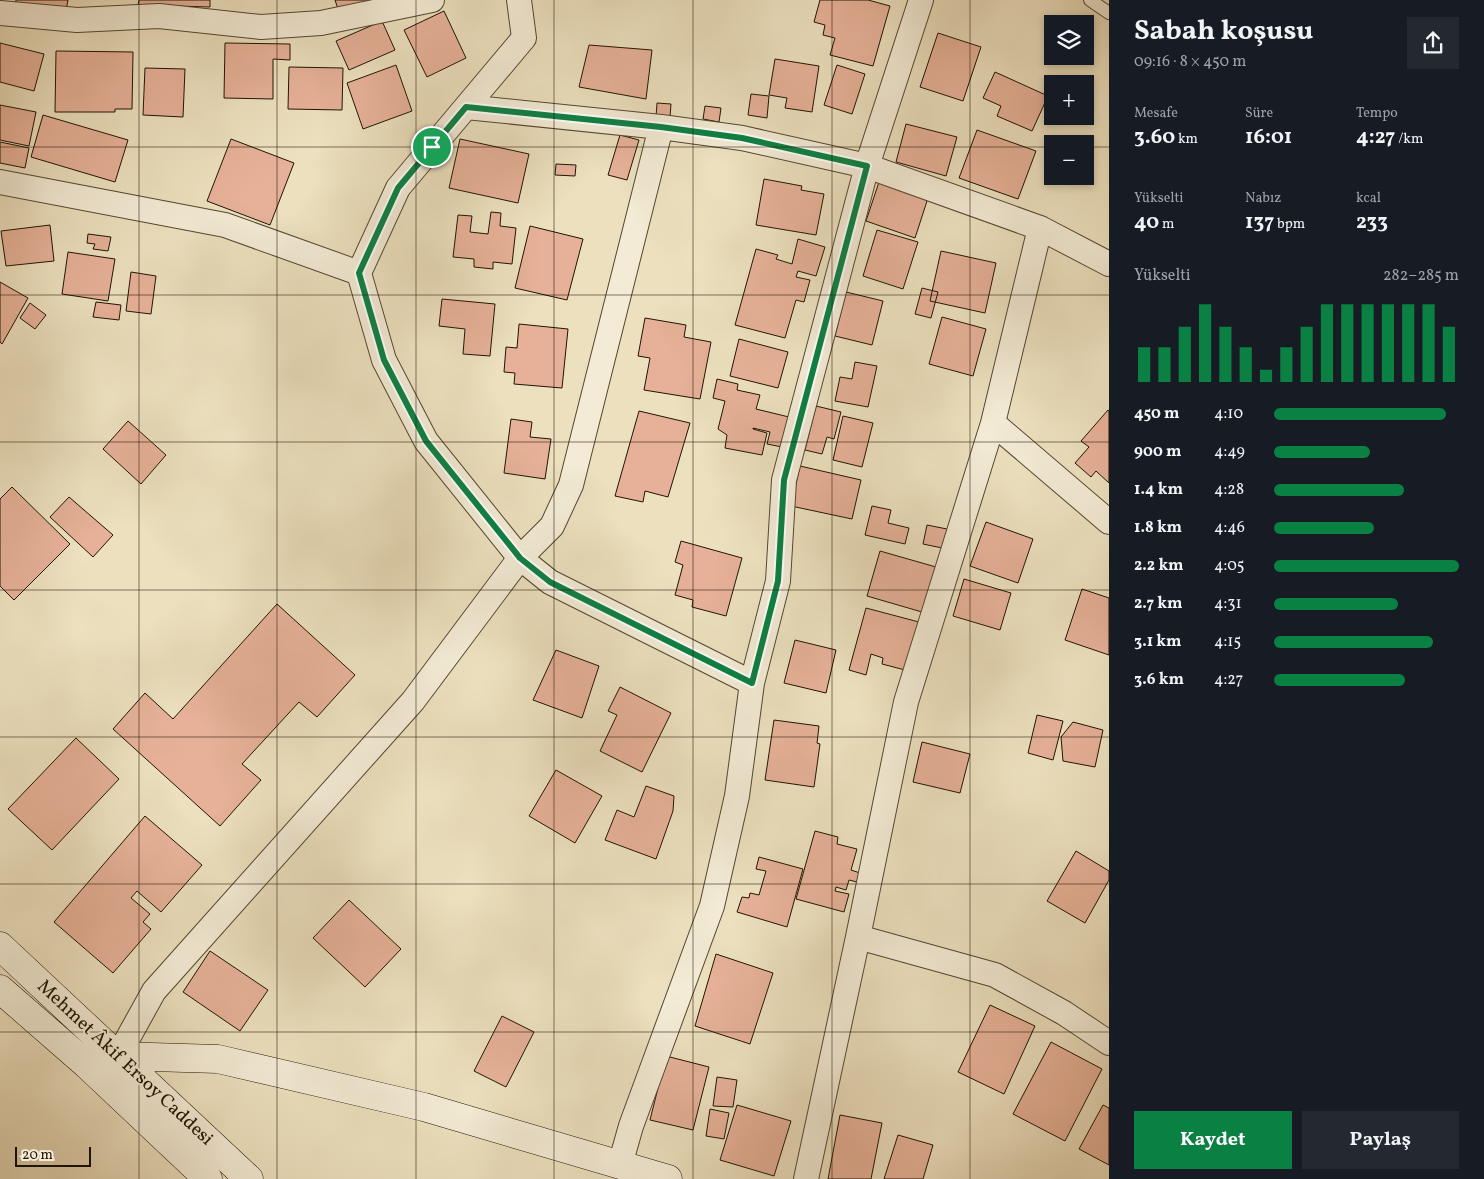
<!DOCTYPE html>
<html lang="tr">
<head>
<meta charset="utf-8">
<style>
	:root { --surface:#171b24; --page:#242831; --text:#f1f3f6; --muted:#9ea1a6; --accent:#0b8043 }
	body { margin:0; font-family:Vollkorn,serif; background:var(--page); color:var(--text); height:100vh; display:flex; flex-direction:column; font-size:19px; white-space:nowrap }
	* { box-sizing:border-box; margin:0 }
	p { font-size:16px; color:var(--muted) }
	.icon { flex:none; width:28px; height:28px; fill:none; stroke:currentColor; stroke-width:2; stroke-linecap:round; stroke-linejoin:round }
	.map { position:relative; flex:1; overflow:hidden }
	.sheet { display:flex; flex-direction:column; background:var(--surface); width:375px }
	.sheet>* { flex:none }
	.buttons { position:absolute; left:1044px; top:15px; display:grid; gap:10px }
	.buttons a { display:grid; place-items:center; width:50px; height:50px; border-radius:0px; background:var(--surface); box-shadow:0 2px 8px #0003; font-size:25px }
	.scale { position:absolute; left:15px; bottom:12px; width:76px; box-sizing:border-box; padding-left:5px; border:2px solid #201404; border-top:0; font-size:14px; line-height:18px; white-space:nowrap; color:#201404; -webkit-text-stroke:4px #f3ebd5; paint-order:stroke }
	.pin { position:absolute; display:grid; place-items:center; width:42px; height:42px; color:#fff; margin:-21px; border:2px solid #fff; border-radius:50%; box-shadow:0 1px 5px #0007 }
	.round { display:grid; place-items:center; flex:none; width:52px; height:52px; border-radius:0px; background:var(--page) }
	.headline { display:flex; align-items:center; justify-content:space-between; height:85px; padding:0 25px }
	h1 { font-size:28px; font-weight:700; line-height:38px }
	.figures { display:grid; grid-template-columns:repeat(3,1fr); gap:8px; height:85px; padding:5px 25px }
	.figures div { display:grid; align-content:center }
	.figures b { font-size:21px; font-weight:700 }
	.figures small { font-size:14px; font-weight:400 }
	.figures p { font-size:14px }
	.chart { height:140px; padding:10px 25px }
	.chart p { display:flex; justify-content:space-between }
	.chart svg { width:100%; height:90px; margin-top:5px; stroke:var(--accent); stroke-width:6 }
	.primary-button { display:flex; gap:10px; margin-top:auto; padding:10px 25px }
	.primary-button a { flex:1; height:58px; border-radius:0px; background:var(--accent); color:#fff; font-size:20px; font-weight:700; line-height:58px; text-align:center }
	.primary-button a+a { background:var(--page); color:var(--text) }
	ul { padding:0 25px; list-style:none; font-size:16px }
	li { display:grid; grid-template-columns:80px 60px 1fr; align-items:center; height:38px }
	li i { height:12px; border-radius:6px; background:var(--accent) }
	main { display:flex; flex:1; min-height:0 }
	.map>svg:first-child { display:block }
	.building { fill:#e6b198; stroke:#201404 }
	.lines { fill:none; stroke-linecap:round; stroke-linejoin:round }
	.lane-casing { stroke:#534732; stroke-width:14 }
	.street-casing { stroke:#534732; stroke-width:26 }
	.secondary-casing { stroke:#201404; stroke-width:29 }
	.lane { stroke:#f3ebd5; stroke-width:12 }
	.street { stroke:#f3ebd5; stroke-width:24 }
	.secondary { stroke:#f3ebd5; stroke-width:28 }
	.route-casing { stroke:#fff; stroke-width:10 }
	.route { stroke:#0b8043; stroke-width:6 }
	.grid { fill:none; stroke:#201404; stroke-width:1; stroke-opacity:0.55 }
	.labels { text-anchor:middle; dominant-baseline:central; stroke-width:4; stroke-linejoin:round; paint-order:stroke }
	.street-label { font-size:19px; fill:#201404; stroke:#f3ebd5 }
</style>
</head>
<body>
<main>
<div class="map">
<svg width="1109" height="1179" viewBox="0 0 1109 1179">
	<rect width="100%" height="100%" fill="#ece0be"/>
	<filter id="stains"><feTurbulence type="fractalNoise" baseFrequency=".004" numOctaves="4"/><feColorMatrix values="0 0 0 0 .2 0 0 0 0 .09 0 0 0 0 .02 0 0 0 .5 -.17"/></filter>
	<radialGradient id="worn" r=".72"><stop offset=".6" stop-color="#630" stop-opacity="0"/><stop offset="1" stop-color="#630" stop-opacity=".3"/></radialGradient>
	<path class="building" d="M16,0H68L65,16L15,7Z
		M139,0H210V7L138,5Z
		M335,0H378L341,18Z
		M820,0H868L890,6L873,66L830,55L835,38L823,35L825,25L814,22Z
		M444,11L466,58L427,77L404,30Z
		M382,21L395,50L349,70L336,41Z
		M938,33L981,47L963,101L920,87Z
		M0,43L44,54L34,91L0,82Z
		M225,43L290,44V60L273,59V99L224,98Z
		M589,45L652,50L646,99L579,87Z
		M56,51L133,52L132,109H115V112H55Z
		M775,59L819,66L812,112L785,108L787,98L769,95Z
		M396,65L412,111L363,129L347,83Z
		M837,65L865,74L852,114L824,105Z
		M289,67L343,68L342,110L288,109Z
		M145,68L185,69L183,117L143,115Z
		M995,72L1048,96L1032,131L997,116L1001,106L983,98Z
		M751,94L769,96L767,118L748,115Z
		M657,103L671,104L670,117H656Z
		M0,105L36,112L29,146L0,140Z
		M705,106L721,108L719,122L703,119Z
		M43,115L128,140L115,182L31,157Z
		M906,124L957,137L946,176L896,162Z
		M977,130L1036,151L1018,199L959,178Z
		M620,135L639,140L627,180L608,175Z
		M231,139L294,163L270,225L207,201Z
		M460,139L529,154L518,203L449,188Z
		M0,142L29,148L25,168L0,163Z
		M556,164L576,165L575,176L555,175Z
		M764,179L802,186L801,190L824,194L816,235L756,225Z
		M879,182L928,198L915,238L866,221Z
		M491,212L501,213L500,226L516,228L512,264L493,262V269L474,267V259L453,257L458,215L472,216L470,232L488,234Z
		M50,225L54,261L6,266L1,231Z
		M530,226L583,239L567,300L515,288Z
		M877,230L918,242L903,289L863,276Z
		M88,234L111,237L108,251L93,249L95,244L87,243Z
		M798,239L825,247L816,276L798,271L796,277L810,280L804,302L796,300L785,338L735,325L756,249L778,255L776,259L792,264Z
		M941,251L996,263L985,313L930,301Z
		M68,252L115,259L108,301L62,294Z
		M131,272L156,276L151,314L126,311Z
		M0,282L28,298L2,344L0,342Z
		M922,288L938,292L931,318L915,314Z
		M846,292L883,301L872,345L835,336Z
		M442,299L495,304L490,356L463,354L465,329L439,326Z
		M96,302L121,305L119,320L93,317Z
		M30,303L46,315L35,329L20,318Z
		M942,317L986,329L973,376L929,364Z
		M645,318L686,325L684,337L711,342L700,399L644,390L650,358L638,356Z
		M519,324L568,329L562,388L514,384L515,373L504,372L506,347L517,348Z
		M739,339L788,352L778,388L730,376Z
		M855,362L877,366L868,407L835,401L840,377L852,379Z
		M717,379L738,384L737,390L760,395L756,409L789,417L782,447L767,444L770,432L753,428V429L767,433L762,455L725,448L727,435L718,429L725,401L713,398Z
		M816,406L841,412L834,439L827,437L822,454L805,450Z
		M1108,410L1109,411V483L1096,471L1091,477L1075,463L1089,447L1081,441Z
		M639,411L690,423L668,497L645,491L643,502L615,496Z
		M843,416L873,423L862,467L833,460Z
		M511,419L532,422L530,437L551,439L545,479L504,473Z
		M128,421L166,455L141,484L103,449Z
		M800,466L861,480L852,519L791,506Z
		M12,487L70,544L14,600L0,586V499Z
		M69,497L113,535L93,557L50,517Z
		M872,506L891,510L888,523L909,528L905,544L865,535Z
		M986,522L1033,539L1018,583L970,566Z
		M927,525L952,530L947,549L923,544Z
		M681,541L742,558L726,616L692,607L693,600L675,595L683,565L675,562Z
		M880,551L936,567L922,612L867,596Z
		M964,579L1011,593L1000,630L953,616Z
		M1082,589L1109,598V655L1065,640Z
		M277,604L355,675L317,717L299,702L242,764L261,780L220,826L113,729L145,693L173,719Z
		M866,608L919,622L905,670L882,664L883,658L871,654L866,675L849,670Z
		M795,640L836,650L826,693L784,683Z
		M556,650L599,666L582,718L533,700Z
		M620,687L671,713L642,772L600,751L617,715L608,711Z
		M1037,715L1063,721L1053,760L1028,753Z
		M774,720L819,726L817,743L820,744L814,787L765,780Z
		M1073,722L1103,730L1095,767L1063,761L1061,737Z
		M76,738L119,779L52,850L8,809Z
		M922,742L970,754L960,793L913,782Z
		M556,770L602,796L575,843L529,816Z
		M646,786L674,796L673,811L656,859L605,840L617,810L634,817Z
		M145,816L202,865L161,912L137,891L131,898L150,914L143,922L151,929L113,973L54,922Z
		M815,831L838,837L837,844L857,849L851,870L860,873L857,882L849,880L846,890L836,887L835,891L849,894L844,912L796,899Z
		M1076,851L1109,871V880L1085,923L1047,901Z
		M759,857L803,869L787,927L737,912L742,897L749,898L750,893L759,895L766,871L756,869Z
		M349,900L401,949L365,987L313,938Z
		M210,951L268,990L240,1031L183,992Z
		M716,954L773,973L750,1044L695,1026Z
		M990,1005L1035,1026L1004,1094L958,1072Z
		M502,1016L534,1032L506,1087L474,1071Z
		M1051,1042L1102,1069L1065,1141L1013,1114Z
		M666,1056L709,1067L693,1130L650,1120Z
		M717,1077L737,1080L733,1107L713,1106Z
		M737,1105L791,1121L774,1176L720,1160Z
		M1103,1105L1109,1108V1165L1079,1149Z
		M710,1109L729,1113L724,1139L706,1136Z
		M840,1115L882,1123L871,1179H828Z
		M898,1135L933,1145L923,1179H884Z"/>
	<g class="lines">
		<g class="lane-casing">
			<path id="lane" d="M1090,0L1109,13"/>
		</g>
		<g class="street-casing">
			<path id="street" d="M0,13L77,20L159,16L261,27L321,23L432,0
				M466,107L524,38L519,0
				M0,182L225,225L359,273
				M993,423L1109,522
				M752,683L550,582L520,558L426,441L384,360L359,273L398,188L466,107L661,127L742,138L867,166L1040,228L1109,264
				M858,937L995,975L1064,1013L1109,1043
				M118,1056L154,991L413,701L520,558L552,526L571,485L661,127
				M620,1165L631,1126L712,906L737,796L752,683L778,581L784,480L867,166L921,0
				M806,1179L858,937L906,702L993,423L1040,228"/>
		</g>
		<g class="secondary-casing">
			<path id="secondary" d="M0,946L249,1179
				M0,989L86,1064L208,1179
				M118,1056L218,1059L424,1107L668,1179"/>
		</g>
		<use href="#lane" class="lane"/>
		<use href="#street" class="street"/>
		<use href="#secondary" class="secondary"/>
	</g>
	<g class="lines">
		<g class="route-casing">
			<path id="route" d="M466,107L661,127L742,138L867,166L784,480L778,581L752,683L550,582L520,558L426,441L384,360L359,273L398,188Z"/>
		</g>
		<use href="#route" class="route"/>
	</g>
	<path class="grid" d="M139,0V1179M277,0V1179M416,0V1179M554,0V1179M693,0V1179M832,0V1179M970,0V1179M0,147H1052M1085,147H1109M0,295H1109M0,442H1109M0,590H1109M0,737H1109M0,884H1109M0,1032H1109"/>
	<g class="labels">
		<g class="street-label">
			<text transform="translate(125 1063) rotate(43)">Mehmet Âkif Ersoy Caddesi</text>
		</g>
	</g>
	<rect width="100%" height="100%" filter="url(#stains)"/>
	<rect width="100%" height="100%" fill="url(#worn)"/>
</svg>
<div class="buttons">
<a><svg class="icon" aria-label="layers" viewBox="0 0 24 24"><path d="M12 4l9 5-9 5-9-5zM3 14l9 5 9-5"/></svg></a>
<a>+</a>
<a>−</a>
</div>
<div class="scale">20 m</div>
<div class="pin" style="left:432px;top:147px;background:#1e9e55"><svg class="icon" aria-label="arrive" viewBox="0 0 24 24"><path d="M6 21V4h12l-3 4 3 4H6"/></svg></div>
</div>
<section class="sheet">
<div class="headline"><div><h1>Sabah koşusu</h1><p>09:16 · 8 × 450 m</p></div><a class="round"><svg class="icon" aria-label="share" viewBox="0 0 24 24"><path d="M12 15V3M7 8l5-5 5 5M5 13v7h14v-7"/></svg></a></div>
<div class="figures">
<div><p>Mesafe</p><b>3.60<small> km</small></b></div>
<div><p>Süre</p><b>16:01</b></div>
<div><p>Tempo</p><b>4:27<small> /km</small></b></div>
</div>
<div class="figures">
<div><p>Yükselti</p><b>40<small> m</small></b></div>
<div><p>Nabız</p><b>137<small> bpm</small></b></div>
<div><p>kcal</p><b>233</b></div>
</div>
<div class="chart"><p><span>Yükselti</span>282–285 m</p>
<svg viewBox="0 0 160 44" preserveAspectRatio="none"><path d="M5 44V27M15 44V27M25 44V17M35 44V6M45 44V17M55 44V27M65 44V38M75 44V27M85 44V17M95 44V6M105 44V6M115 44V6M125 44V6M135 44V6M145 44V6M155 44V17"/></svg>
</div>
<ul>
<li><b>450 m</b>4:10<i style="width:93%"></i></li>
<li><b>900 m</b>4:49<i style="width:52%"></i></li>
<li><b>1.4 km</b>4:28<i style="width:70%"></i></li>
<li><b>1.8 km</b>4:46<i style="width:54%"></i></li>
<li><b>2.2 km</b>4:05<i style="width:100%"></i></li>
<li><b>2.7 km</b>4:31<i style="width:67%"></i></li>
<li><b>3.1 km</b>4:15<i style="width:86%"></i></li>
<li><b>3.6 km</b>4:27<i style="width:71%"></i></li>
</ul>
<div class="primary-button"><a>Kaydet</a><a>Paylaş</a></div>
</section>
</main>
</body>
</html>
